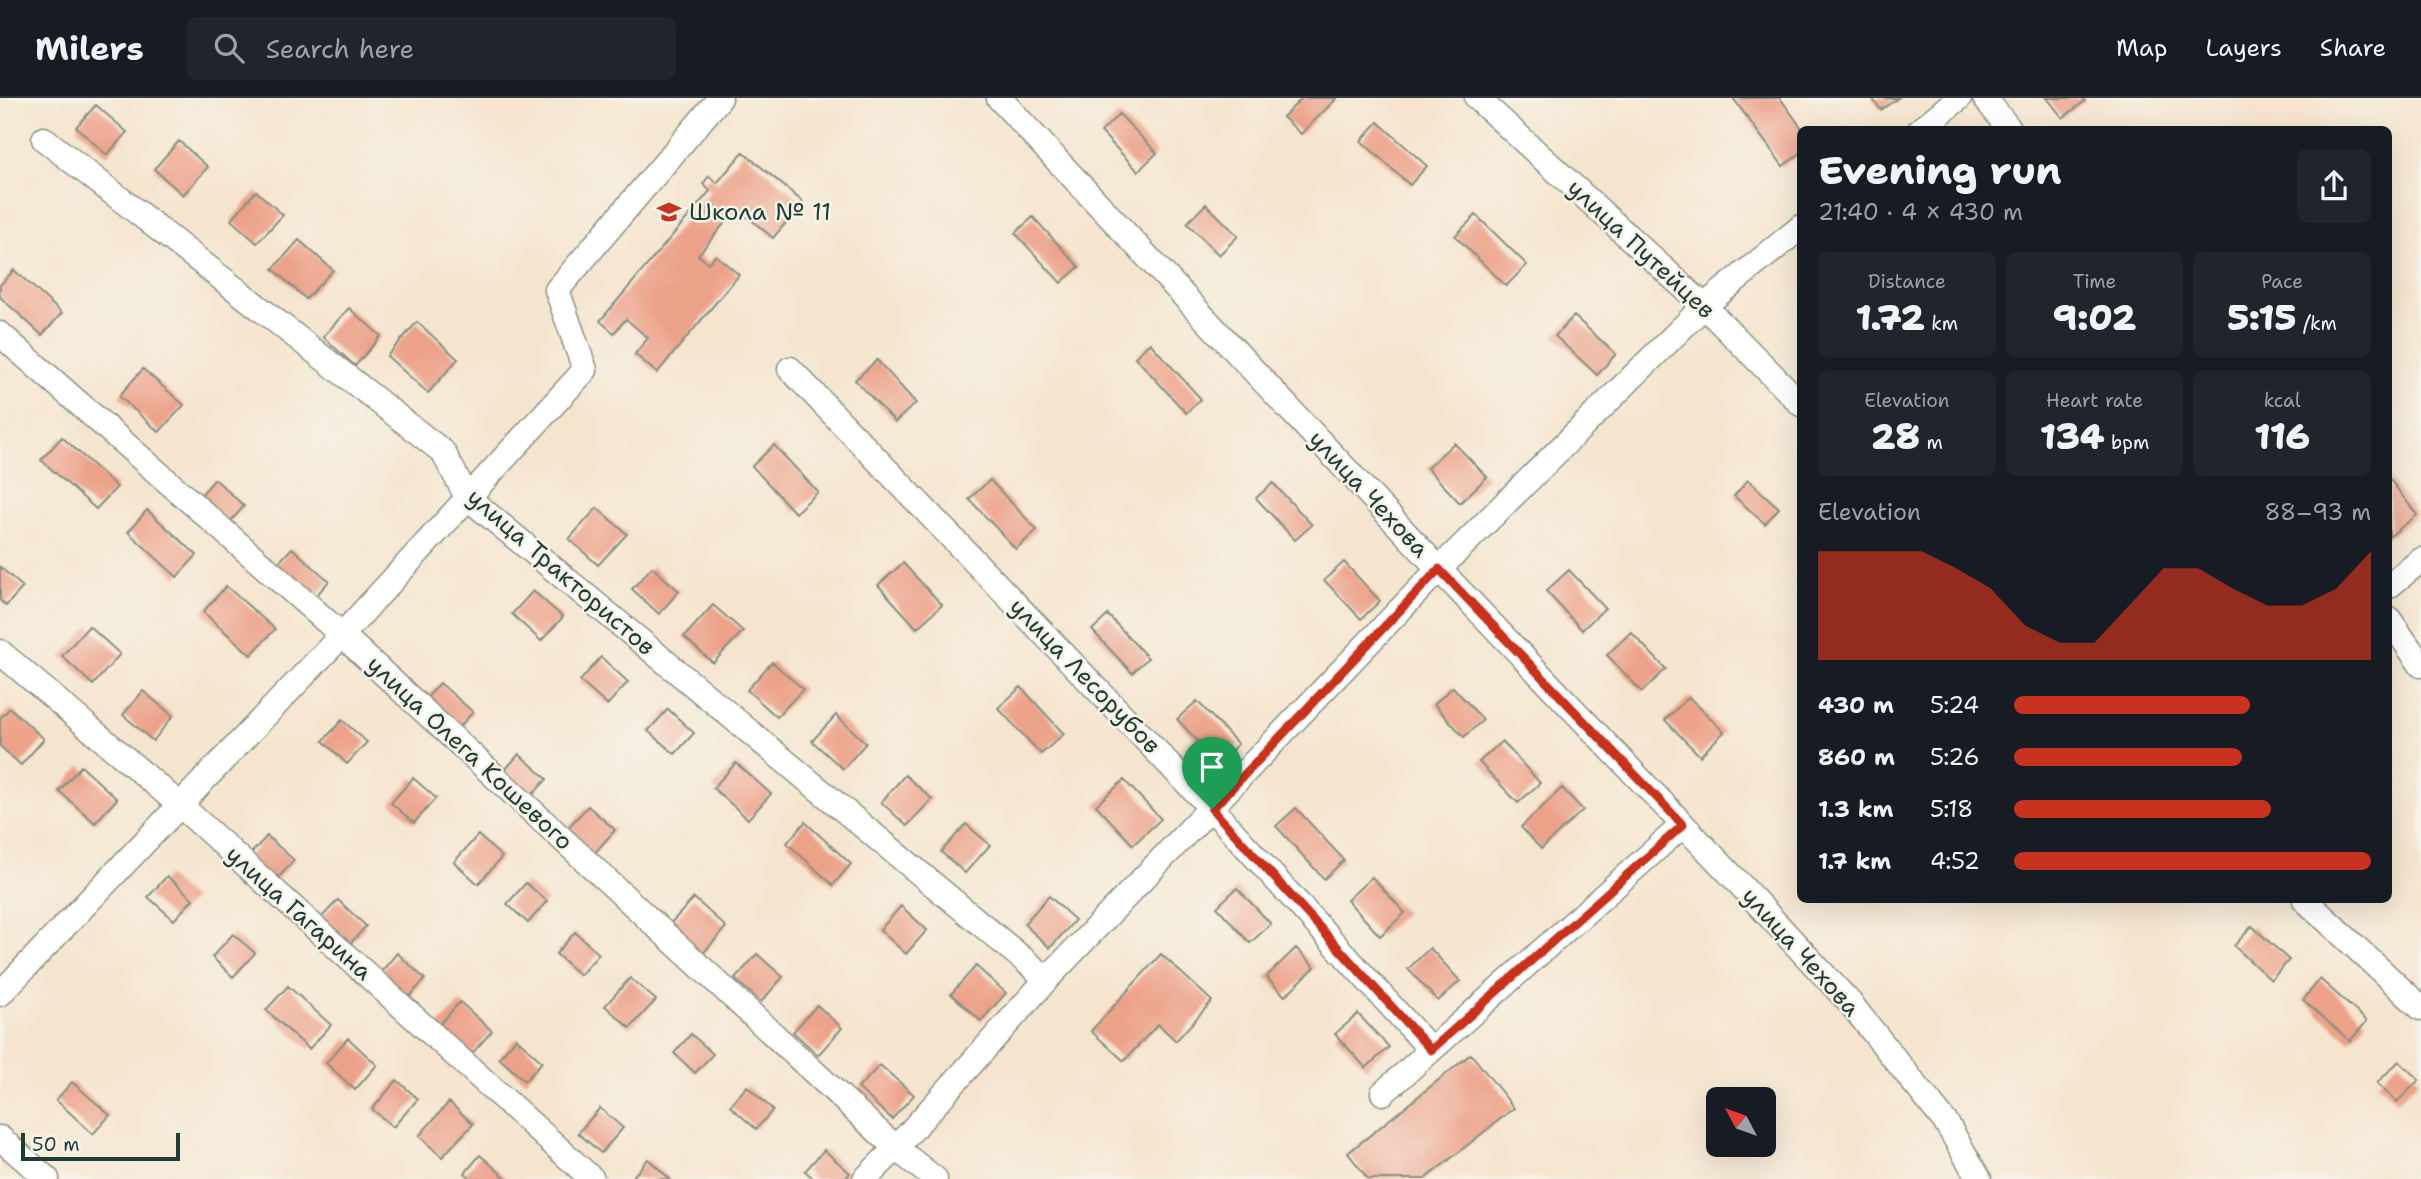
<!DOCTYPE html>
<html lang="en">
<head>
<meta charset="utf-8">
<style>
	:root { --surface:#171b24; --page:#20242c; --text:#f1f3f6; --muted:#9ea1a6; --line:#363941; --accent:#c8321e }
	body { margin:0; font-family:"Shantell Sans",sans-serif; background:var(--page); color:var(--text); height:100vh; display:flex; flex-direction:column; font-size:26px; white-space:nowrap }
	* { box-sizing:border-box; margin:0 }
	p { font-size:23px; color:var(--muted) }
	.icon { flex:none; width:38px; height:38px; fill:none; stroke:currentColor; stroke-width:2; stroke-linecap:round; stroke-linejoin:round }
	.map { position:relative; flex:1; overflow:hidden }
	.sheet { position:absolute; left:1797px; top:28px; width:595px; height:777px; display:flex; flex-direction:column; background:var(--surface); border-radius:10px; box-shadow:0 7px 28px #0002 }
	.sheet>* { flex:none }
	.needle { width:46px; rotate:311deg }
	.tools { position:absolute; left:1706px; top:989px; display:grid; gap:14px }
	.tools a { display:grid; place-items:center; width:70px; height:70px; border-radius:10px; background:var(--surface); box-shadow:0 7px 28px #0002; font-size:35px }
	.scale { position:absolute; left:21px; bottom:18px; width:159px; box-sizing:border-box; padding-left:7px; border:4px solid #1f3d34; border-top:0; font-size:19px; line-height:24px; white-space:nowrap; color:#1f3d34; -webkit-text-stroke:5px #f7f3e8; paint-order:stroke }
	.pin { position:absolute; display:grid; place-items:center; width:60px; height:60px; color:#fff; margin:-72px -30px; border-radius:50% 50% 50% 0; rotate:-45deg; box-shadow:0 0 7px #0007 }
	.pin .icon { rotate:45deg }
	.round { display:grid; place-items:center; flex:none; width:74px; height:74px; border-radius:10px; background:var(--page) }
	.summary { display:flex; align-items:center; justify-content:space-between; height:119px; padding:0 21px }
	h1 { font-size:38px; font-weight:800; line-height:52px }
	.figures { display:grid; grid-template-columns:repeat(3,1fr); gap:10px; height:119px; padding:7px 21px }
	.figures div { display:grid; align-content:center; border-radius:10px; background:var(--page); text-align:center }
	.figures b { font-size:35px; font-weight:800 }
	.figures small { font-size:19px; font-weight:400 }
	.figures p { font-size:19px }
	.chart { height:196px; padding:14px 21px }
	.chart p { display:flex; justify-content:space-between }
	.chart svg { width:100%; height:126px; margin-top:7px; fill:var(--accent); opacity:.7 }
	ul { padding:0 21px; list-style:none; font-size:23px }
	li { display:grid; grid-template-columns:112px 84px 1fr; align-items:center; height:52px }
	li i { height:18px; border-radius:9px; background:var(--accent) }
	header { display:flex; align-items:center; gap:42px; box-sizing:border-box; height:98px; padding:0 35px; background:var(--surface); border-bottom:2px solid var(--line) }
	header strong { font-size:33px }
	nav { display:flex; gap:38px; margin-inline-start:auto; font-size:24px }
	.search { width:490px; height:63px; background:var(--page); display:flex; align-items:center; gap:18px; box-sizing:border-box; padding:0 24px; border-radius:10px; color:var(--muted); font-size:26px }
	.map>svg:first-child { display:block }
	.building { fill:#eca189 }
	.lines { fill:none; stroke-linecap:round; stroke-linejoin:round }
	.minor-casing { stroke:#8a9182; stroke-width:27 }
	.minor { stroke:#fff; stroke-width:24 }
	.route-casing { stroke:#fff; stroke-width:14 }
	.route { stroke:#c8321e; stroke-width:9 }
	.labels { text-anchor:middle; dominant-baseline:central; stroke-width:5; stroke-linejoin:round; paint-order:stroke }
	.poi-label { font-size:24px; fill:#1f3d34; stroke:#f7f3e8; text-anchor:start }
	.street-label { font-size:24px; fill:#1f3d34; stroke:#f7f3e8 }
</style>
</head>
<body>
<header>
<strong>Milers</strong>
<div class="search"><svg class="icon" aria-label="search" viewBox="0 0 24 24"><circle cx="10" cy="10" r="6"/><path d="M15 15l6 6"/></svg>Search here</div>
<nav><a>Map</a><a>Layers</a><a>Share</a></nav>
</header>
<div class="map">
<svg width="2421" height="1081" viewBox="0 0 2421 1081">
	<rect width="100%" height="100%" fill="#f7f3e8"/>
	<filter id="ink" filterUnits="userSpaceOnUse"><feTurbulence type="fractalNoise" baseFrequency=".0143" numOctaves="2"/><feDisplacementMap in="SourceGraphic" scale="14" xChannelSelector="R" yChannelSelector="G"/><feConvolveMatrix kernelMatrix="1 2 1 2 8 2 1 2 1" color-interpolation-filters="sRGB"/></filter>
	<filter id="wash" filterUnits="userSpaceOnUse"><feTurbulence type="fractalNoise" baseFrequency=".00686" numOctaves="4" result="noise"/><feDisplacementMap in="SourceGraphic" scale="28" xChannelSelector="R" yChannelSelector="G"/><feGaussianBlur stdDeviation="1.57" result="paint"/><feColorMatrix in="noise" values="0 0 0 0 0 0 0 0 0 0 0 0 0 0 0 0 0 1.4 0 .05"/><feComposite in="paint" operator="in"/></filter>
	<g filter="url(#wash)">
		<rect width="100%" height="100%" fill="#f5e5cf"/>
		<g id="blocks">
			<path class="building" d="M1302,0H1337L1301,36L1283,19Z
				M1733,0H1780L1803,32H1801V55L1783,68Z
				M1872,0H1898L1881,12Z
				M2047,0H2082L2085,3L2063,20Z
				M96,7L127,34L107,57L76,29Z
				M1119,16L1157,55L1138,73L1101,34Z
				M1378,24L1427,68L1410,87L1361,43Z
				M179,43L208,69L183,97L154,71Z
				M743,54L803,104L773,140L737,110L698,157L708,165L716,157L739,177L657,275L635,256L648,240L626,221L614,235L600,223L710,93L703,86L709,78L717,85Z
				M256,93L283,117L257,145L231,122Z
				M1206,106L1238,138L1219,157L1187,125Z
				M1476,117L1527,167L1506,188L1455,138Z
				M1033,119L1079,169L1061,185L1015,135Z
				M299,142L333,172L306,201L273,171Z
				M14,172L62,215L42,237L0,199V187Z
				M349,210L381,238L355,268L323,239Z
				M1574,218L1616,256L1597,277L1555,238Z
				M417,224L458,261L428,295L387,258Z
				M1150,245L1201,301L1186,315L1135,259Z
				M877,262L916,305L895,324L855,282Z
				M143,271L184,307L159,334L119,298Z
				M62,339L117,389L96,411L41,362Z
				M1454,345L1487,379L1460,405L1427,370Z
				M774,347L818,394L795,415L752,368Z
				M2389,380L2417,417L2389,439Z
				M215,381L244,408L222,433L193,406Z
				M990,382L1037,432L1016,451L969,401Z
				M1748,382L1779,410L1765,426L1734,398Z
				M1273,385L1312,427L1295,442L1256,400Z
				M597,410L627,436L598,467L569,441Z
				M147,412L197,457L177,479L128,434Z
				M292,450L329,483L308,507L270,474Z
				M1344,464L1380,503L1361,521L1324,482Z
				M903,465L942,507L917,530L878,487Z
				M0,469L23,489L6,508L0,502Z
				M652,469L679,493L659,516L632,491Z
				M1569,472L1605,510L1582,532L1546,493Z
				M226,488L275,531L251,557L203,514Z
				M533,493L563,519L541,543L512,516Z
				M713,507L743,533L713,565L684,539Z
				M1108,517L1148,560L1132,575L1092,532Z
				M89,528L120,556L93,587L62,558Z
				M1631,534L1666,571L1642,594L1607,557Z
				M601,559L628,584L607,607L580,583Z
				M772,564L803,591L777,619L747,592Z
				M440,585L473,614L454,635L422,605Z
				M1021,589L1064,636L1041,656L998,610Z
				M1453,589L1483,622L1464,639L1434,606Z
				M143,593L173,618L153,643L123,617Z
				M1689,599L1724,634L1700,658L1665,622Z
				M1197,603L1238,646L1218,665L1177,621Z
				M10,610L44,641L21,667L0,648V620Z
				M668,611L694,635L675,656L648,633Z
				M836,617L866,645L843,671L812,643Z
				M342,622L367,644L347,666L323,643Z
				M1502,643L1540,685L1518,705L1479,664Z
				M519,656L547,681L531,698L504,673Z
				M736,665L771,696L748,721L713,690Z
				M81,668L117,701L95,725L59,693Z
				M905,677L932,701L907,728L881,704Z
				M413,680L436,700L414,725L391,705Z
				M1124,682L1161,721L1133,747L1096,707Z
				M1562,690L1583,712L1541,751L1521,729Z
				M588,708L615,732L593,757L565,733Z
				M1296,710L1344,762L1324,781L1276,728Z
				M805,724L851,766L833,787L787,745Z
				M966,726L990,747L965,775L941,754Z
				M478,737L502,759L478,786L454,764Z
				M267,738L294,762L273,786L245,762Z
				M167,778L193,801L174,822L148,799Z
				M1372,779L1405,815L1380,838L1347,802Z
				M526,785L547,803L528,825L507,806Z
				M1237,790L1271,826L1250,845L1217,809Z
				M1049,798L1075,822L1050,850L1024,826Z
				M694,800L726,829L701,858L668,828Z
				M338,802L366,828L349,847L320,821Z
				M901,808L927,832L906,856L880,832Z
				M2252,828L2289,862L2271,882L2234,848Z
				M575,834L599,856L580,877L556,856Z
				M233,836L255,855L233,879L212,859Z
				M1296,850L1315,869L1285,898L1266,879Z
				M1430,850L1460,883L1438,903L1408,871Z
				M397,855L425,881L409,899L381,874Z
				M757,856L783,879L761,904L735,881Z
				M1161,856L1212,903L1176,943L1158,926L1124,963L1091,933Z
				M976,868L1006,895L981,923L951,896Z
				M630,880L656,902L630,930L605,908Z
				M2320,881L2367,923L2350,943L2303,902Z
				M288,888L331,927L309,951L266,912Z
				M460,904L492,933L468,960L435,931Z
				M817,907L842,930L818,957L793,934Z
				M1358,916L1389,949L1366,970L1335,936Z
				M691,936L713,956L695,975L674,955Z
				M348,940L377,967L355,992L326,965Z
				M516,940L542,964L525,983L499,960Z
				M1471,956L1514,1010L1425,1081H1368L1348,1055Z
				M2399,963L2419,982L2397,1004L2377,985Z
				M880,967L914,997L892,1021L858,990Z
				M397,982L418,1001L393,1029L372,1011Z
				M72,984L110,1017L93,1036L56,1002Z
				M747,988L773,1012L756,1031L730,1008Z
				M449,1004L473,1026L442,1059L419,1038Z
				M600,1010L623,1030L601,1055L578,1035Z
				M824,1052L850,1075L845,1081H814L805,1073Z
				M480,1057L507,1081H472L465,1075Z
				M648,1061L670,1081H631Z"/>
		</g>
	</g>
	<g filter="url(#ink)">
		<use href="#blocks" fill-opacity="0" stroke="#8a9182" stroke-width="2"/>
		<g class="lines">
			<g class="minor-casing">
				<path id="minor" d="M999,0L1439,471L1734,780L1850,905L1947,1026L1979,1081
					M1477,0L1704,208L1801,306
					M1985,0L2010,32
					M1920,32L1959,0
					M44,41L443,354L467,399L1047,881
					M0,236L342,537L896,1050L935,1081
					M790,271L1212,711L1431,952
					M2389,488L2421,462
					M2389,521L2421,567
					M0,554L180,707L592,1081
					M2305,802L2421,910
					M0,896L342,537L585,272L557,192L720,0
					M1383,995L1683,727
					M0,1040L47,1081
					M865,1081L896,1050L1047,881L1439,471L1704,208L1801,129"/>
			</g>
			<use href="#minor" class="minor"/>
		</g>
	</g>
	<g class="lines" filter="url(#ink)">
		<g class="route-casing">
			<path id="route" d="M1439,471L1683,727L1431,952L1212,711Z"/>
		</g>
		<use href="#route" class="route"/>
	</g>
	<defs>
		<g id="school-bare" transform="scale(1.89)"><path d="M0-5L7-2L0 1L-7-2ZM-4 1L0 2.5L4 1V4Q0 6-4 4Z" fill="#c8321e" stroke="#f7f3e8" stroke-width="2.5" paint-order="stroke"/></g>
	</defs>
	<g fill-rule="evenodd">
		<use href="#school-bare" x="669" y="114"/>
	</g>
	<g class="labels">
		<g class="poi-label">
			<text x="689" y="114">Школа № 11</text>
		</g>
		<g class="street-label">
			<text transform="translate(1641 151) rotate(43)">улица Путейцев</text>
			<text transform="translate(1369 396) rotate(47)">улица Чехова</text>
			<text transform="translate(561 474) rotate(41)">улица Трактористов</text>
			<text transform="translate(1085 578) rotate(46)">улица Лесорубов</text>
			<text transform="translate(470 655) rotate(43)">улица Олега Кошевого</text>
			<text transform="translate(299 815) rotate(42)">улица Гагарина</text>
			<text transform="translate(1801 854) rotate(48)">улица Чехова</text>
		</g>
	</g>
</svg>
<div class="tools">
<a><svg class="needle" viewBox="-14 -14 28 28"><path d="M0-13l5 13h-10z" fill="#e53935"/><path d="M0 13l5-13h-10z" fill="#9ea1a6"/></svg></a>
</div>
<div class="scale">50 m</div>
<div class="pin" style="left:1212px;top:711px;background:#1e9e55"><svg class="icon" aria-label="arrive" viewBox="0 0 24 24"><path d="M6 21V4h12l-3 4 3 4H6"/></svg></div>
<section class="sheet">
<div class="summary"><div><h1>Evening run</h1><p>21:40 · 4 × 430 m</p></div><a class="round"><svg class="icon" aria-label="share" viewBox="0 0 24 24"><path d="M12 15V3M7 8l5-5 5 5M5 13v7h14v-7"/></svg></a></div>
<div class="figures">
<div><p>Distance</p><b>1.72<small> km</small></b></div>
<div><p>Time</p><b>9:02</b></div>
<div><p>Pace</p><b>5:15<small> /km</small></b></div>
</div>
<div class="figures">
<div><p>Elevation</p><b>28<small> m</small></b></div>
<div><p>Heart rate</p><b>134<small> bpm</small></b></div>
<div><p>kcal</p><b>116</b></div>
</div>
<div class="chart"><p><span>Elevation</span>88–93 m</p>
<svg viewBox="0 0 160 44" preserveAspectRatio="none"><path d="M0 44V6L10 6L20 6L30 6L40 12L50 19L60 32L70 38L80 38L90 25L100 12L110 12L120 19L130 25L140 25L150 19L160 6V44z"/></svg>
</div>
<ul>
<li><b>430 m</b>5:24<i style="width:66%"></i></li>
<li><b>860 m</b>5:26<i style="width:64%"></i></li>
<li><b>1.3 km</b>5:18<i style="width:72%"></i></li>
<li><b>1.7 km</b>4:52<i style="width:100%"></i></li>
</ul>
</section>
</div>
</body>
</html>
